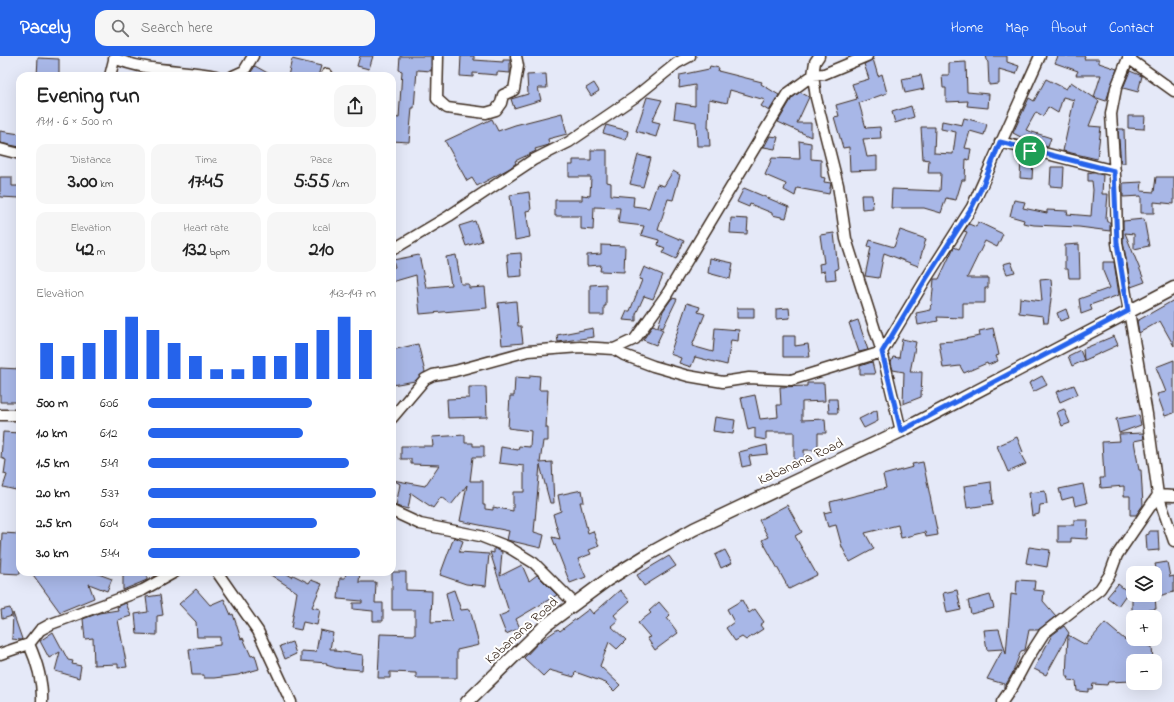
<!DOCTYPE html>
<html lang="en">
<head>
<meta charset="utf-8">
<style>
	:root { --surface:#fff; --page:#f6f6f6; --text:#222; --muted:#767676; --accent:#2563eb }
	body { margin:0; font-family:"Indie Flower",sans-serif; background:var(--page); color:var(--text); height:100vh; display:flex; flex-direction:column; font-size:15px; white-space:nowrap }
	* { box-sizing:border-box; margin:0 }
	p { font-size:13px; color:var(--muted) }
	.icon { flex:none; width:22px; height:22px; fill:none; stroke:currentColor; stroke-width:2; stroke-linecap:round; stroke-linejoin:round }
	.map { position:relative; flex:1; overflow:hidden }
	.panel { position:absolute; left:16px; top:16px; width:380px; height:504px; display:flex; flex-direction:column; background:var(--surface); border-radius:12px; box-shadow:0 4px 16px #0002 }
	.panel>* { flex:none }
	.tools { position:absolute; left:1126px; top:510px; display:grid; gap:8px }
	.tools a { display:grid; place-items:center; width:36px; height:36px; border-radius:8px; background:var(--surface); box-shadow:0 4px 16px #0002; font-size:20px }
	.pin { position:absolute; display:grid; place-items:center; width:34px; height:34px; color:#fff; margin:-17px; border:2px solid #fff; border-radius:50%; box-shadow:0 1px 4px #0007 }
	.round { display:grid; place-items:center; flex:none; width:42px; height:42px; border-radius:12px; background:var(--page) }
	.overview { display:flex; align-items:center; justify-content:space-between; height:68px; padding:0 20px }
	h1 { font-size:22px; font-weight:700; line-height:30px }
	.figures { display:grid; grid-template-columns:repeat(3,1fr); gap:6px; height:68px; padding:4px 20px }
	.figures div { display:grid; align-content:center; border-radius:10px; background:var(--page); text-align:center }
	.figures b { font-size:20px; font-weight:700 }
	.figures small { font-size:11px; font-weight:400 }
	.figures p { font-size:11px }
	.chart { height:112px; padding:8px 20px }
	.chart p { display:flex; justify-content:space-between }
	.chart svg { width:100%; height:72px; margin-top:4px; stroke:var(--accent); stroke-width:6 }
	ul { padding:0 20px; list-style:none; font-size:13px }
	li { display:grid; grid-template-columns:64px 48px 1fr; align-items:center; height:30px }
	li i { height:10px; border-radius:5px; background:var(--accent) }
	header { display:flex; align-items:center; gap:24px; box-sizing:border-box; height:56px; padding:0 20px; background:var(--accent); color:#fff }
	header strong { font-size:19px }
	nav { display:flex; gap:22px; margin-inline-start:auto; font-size:14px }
	.search { width:280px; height:36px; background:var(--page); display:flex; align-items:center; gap:10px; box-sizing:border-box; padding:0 14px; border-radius:12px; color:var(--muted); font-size:15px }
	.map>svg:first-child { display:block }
	.building { fill:#a8b7e7; stroke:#3b2a1e }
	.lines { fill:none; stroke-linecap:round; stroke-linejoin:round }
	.minor-casing { stroke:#3b2a1e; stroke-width:13 }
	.tertiary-casing { stroke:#3b2a1e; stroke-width:15 }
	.minor { stroke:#fff; stroke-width:10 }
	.tertiary { stroke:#fff; stroke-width:12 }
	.route-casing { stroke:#fff; stroke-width:8 }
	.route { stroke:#2563eb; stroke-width:5 }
	.labels { text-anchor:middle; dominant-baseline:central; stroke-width:4; stroke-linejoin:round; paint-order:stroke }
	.street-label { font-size:14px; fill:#3b2a1e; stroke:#fff }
</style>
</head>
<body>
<header>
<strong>Pacely</strong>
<div class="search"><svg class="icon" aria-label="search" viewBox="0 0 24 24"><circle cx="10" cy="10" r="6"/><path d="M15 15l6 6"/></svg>Search here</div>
<nav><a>Home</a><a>Map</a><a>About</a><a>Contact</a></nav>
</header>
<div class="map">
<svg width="1174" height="646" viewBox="0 0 1174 646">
	<rect width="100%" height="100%" fill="#e5e9f8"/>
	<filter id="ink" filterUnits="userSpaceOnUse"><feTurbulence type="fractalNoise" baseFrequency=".025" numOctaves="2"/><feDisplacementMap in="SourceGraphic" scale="8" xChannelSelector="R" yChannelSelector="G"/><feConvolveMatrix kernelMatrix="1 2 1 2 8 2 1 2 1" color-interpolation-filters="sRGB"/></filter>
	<g filter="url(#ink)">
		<path class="building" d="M360,0H373L369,13L357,10Z
			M400,0H431V15L417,14L414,52H412L409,86L392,85V61L399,62L402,15L399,14Z
			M461,0H474V4L503,6V4H510V17L497,16V19L473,17V21L460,20Z
			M986,0H1007V6L1019,10L1016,18L999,13V28L989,29L988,7Z
			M1058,0H1085L1084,3H1099V7L1117,13L1106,45L1094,41L1101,19H1076L1078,15L1055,7Z
			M38,2L59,3V20H37Z
			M292,3L321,10L318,20H288Z
			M873,3L878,20L882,18L887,37L859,47L866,72L880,71L881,82L863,83L867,101L877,100V114L850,115L849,91L843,92L834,61L839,60L836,49L857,43L852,28L869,23L864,8Z
			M966,6L967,36L989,38L988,52L967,50L968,45L946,46V32H943L942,19H949V7Z
			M255,10L273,20H254L250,18Z
			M710,10L719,12L718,15L762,26L761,28L779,39L769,55L761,50L765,44L730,34L727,47L709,43L708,72H709L710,90H697L696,66L674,62L676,47L695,50V29L679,32L680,19L709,13Z
			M1130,15L1142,20L1138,36L1123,32Z
			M546,18L547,32H538L541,44L514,52L511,43L528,38L527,19Z
			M921,19L924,33L905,37L902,23Z
			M1046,23L1066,33L1071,26L1099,45L1089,70L1101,71L1097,103L1063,95L1074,44L1063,41L1058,57L1048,51L1043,60L1036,56L1026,74L1051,82L1048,91L1034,88L1013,77L1029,42L1034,45Z
			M594,27L599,35L591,40L586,32Z
			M800,36L809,41L797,67H811V81L778,66L792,42Z
			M647,41L662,44L652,65L660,67L656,81L636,75Z
			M911,50L914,61L895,67L892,56Z
			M562,57L567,78L548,83L549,89L535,93L536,95L515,105L516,107L510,112L477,130L472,122L467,125L445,85L492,63L498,75L515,69Z
			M1128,60H1145L1144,73L1128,72Z
			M964,62L987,68L984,79L970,75L965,92L971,93L969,104L966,103L965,124H962L956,144L946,142L941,157L924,152H891L892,133L940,135L941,117H928L929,104L923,103L921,71H935L934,97L953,98L956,76L941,73L942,65L962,69Z
			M606,69L628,75L626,84L603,77Z
			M1118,73H1124L1125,107H1121Z
			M0,75L20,78V91L0,87Z
			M770,80L778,81L775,93L764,91Z
			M799,85L811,87V103L821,104V121L825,122L824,126L831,127L829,138L797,132L795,140L784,134L786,128L765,119L772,102L800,103Z
			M591,94H607V126L611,127V139L634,141L633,150L649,152L657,128L664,130L673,115L680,119L673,144L668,143L658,174L684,185L676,203L663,197L665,192L658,189L659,184L641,179L644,170L618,167L620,152L594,151L593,174L581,173V160H555V144H582V139L590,140L591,121H569V109H573V104H591Z
			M638,99L651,102L643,131L630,128Z
			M1021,103L1033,105L1032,123L1020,122Z
			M1051,111H1064L1063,131L1050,130Z
			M1088,116L1103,119L1102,138H1108L1106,162L1107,166H1110V175L1079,171L1034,169L1023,167L1024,164L1010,160L1014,144L1025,146L1023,152L1047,157V154L1068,155L1067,158L1091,160L1093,134L1092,125H1088Z
			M0,121H12V130H20V142L0,141Z
			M1156,121H1174V148L1154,146V157H1141V140L1123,141V127L1142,126L1141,135L1154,136Z
			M744,132L789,151L786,162L772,159V157L750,148L749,151L737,146Z
			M529,136L531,154L526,155L530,181L515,184L510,139Z
			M861,139H872L873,152L862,153Z
			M731,162L748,163L747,178L730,177Z
			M1144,163L1149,190L1134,193V178L1125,177L1145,226L1131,231L1123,186V165Z
			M475,165L482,185L466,190L459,170Z
			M978,166L1003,178L997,191L985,185L967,222H988V232H985V247H963V262L937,261L938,265L918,269L916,257L931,254L934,223H939L954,191L959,193L967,176L964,175L969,168L976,171Z
			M900,174L926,183L918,210L884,197L879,222L865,220L871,191L868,190L870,184L894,191Z
			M834,177L838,213L835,214L836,223L826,224L825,215L820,216L819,208L824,207L820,179Z
			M1079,188L1080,222H1069L1068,213H1065V189Z
			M601,189L625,190L624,216L600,215L601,209L587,210V199L601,198Z
			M521,197L522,220L509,221L507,198Z
			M419,199L426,231H430L451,229L446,201L456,199L461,228H469V232L485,231L487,252L420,258L416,219L392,226V212L395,211L393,204Z
			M710,202L733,207L730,223L708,217Z
			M1011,206L1015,216L1007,218L1003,208Z
			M1103,206H1114L1119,239L1090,249L1092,254L1081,258L1079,243L1110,232L1103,215Z
			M644,211L663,219L653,243L644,240L636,258V265L623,264L627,255H630L642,224L639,223Z
			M1051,223L1052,235L1048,267H1044L1043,260L1019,257L1020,242L1042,245L1040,224Z
			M606,228V250H604V259H590V229Z
			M672,242L677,243L663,272L658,270L663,255Z
			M1174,244V290L1160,265L1139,277L1137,265Z
			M516,245L518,270H521L523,287L502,289L498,247Z
			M687,247L700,251L698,256L705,258L692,290L713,296L715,272L739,274L738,285L731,284L727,309L695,301L691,311L679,307L681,302L670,298Z
			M737,252H754V262H737Z
			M789,252L790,262L776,263V253Z
			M1066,253L1069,262L1060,265L1057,257Z
			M858,264L868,294L859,296L849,267Z
			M653,269L663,274L656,289L643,284Z
			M593,272L594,281L558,286L557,279Z
			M993,272L999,299L996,300L998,305L988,309L987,307L964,317L960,310L943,312L939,286L954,285L980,280L979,275Z
			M783,280H795V290L808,288L810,301H783Z
			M1114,280L1118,289L1072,310L1068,300L1080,294L1084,304L1083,293Z
			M902,283L916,286L910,316H922L921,341L903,348L904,316L893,314L891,307L893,301L899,302Z
			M418,288L425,316L415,325L392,329V294Z
			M1174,304V357L1165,360L1157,338L1166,336L1156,311Z
			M872,306L875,318H860V310Z
			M0,312L20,313V346H0Z
			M530,319L540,320L539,334H548L546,372H548V385H543L540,407L552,406L554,447H550L540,409L534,476L544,479L541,492L507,484L509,475L460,465L467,429L451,449L441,441L433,452L411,437L408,453L396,450L400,428L393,424L425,430L439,409L411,408V403H401V390H433L432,381L465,379V387H473V390H484V401H473L470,425H483V449H485V453L493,454V451L513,455V436H524V410L499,407L501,391L518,394L519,390L530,391L531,375L508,372L510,340H514L515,321L530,322Z
			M1042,320L1047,329L1033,336L1029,327Z
			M807,327H824L825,345L802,346V364L825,363L826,377H818V394H804L805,408H794V376H766V384L755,382V372L748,374L741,342L755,339L760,363L778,361L777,349H781L780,331L807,330Z
			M1074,329L1078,338L1060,346L1056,336Z
			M469,331H486L487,361L448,362L447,343L469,342Z
			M828,343H837L838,357H829Z
			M1064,353L1070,367L1062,370L1057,356Z
			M877,354L878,365L864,372L859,363Z
			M1139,359L1141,369L1119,377L1116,363Z
			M715,361L735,364L733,378L713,375Z
			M3,376L20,377V435L3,431L7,419L4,418L6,404L1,402Z
			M1143,377L1144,383L1134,385L1139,414H1141L1143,449L1136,459H1130V440H1124V430L1101,432L1100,422H1104L1102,386L1120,385L1119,378Z
			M1017,381L1023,396L1020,397L1026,408L1008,416L997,390Z
			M767,389L768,398L749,400L751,409L742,411L739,396Z
			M923,406L938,479L926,481L925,476L901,482L898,469L865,477L874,493L850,506L842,491L836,469L828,471L824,457L832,455L830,446L886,432L883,419L913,411L912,408Z
			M991,426L993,448L967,452L964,430Z
			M1083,428L1087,447L1075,450L1073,441L1062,444L1059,433Z
			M582,434L584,446H580L588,477L593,475L599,490L589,494L591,498L578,503L586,521L570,527L552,481L560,483L553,458L561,455L558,439Z
			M1045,435L1047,448L1040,449L1039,458L1032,460L1029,437Z
			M787,449L802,476L795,480L817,519L789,533L762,484L768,481L759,464Z
			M1074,464H1088L1087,483L1071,482V486H1058V469H1074Z
			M1149,475H1158L1159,494L1147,495L1146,479L1149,478Z
			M2,477L20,478V518L0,517Z
			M454,481L463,485L459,496L489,498L486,530L466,528L440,519Z
			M1029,491L1050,494L1047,511L1026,507Z
			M494,492L502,496L500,520L522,509L529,525L537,519L557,539L516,563L520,572L506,578L499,560L509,556L490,496L494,497Z
			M725,494L732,507L721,512L715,499Z
			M669,500L676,510L644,530L637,519Z
			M1167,506L1170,521L1174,520V536L1155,541V525L1159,524L1155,508Z
			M31,516H93L112,523L107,535L89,528L94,542L60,556Z
			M266,516H284L292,521L293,519L309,527L311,524L322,528L312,551L320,553L317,569L303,566L301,574L291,572L297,536Z
			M346,516H360L359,526H376L375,547H383V565H373V555L353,553V547H362V545L338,543L340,522H345Z
			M392,516H406V534L432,535L431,566L452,565L446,537L454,534L461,554L470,553L479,589L457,594V622H416V617L390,616V622H378L380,578L415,579V554H392Z
			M147,518V524L123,534V519Z
			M1017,524L1035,525L1034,534L1044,535L1043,545L1056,560L1038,574H1029L1025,594L1021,595L1012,618L1004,632V628L987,623L1003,593L987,594L984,574L999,573L1006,598L1011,538L1016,539Z
			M1118,528L1128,536L1118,550L1107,541Z
			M196,533L210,549L224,543L231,559L233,558L241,583L243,582L251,600L255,599L259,613L238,619L214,622H204V619H192L189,593L220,589V581H197L196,566L179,548Z
			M620,534L630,545L614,559L618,564L611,570L626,584L617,593L609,586L600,610L620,629L614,635L606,627L575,616L574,621L549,614L543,620L524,602L538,587L558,573L560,575L589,553L593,558Z
			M957,534L961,554L947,557L943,537Z
			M160,539L163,559L157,560V579L137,578L135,558L148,556L146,541Z
			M990,539L994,552L971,558L968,545Z
			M1132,539H1155L1156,553L1149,554V561H1137V555H1132Z
			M742,544L749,557L755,553L764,566L760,569L763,573L746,584L742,581L735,585L726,572L734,566L727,553Z
			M659,546L670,559L667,562L678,577L655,594L647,582L650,581L638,567L651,557L649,555Z
			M126,547L131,560L118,564L127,611L118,612V608L94,609L93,582L85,583L83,563L99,557L118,554L117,551Z
			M10,552L12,560L2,563L1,554Z
			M13,557L22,583L21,584L12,583Z
			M1105,567L1124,583L1152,591L1153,605L1132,606V625L1108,626L1107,629L1093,628L1092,633H1088V636L1077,635L1076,625L1068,624L1069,621H1066L1068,579L1046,619L1034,613L1052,579L1064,570L1069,577L1068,579L1086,589Z
			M320,574L333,577L330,593H335V595L363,599L362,614L336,612L326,609L327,607L301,605V595L316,596Z
			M53,576L68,604L73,605L72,608L81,610L79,622L55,615L60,596L49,602L40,585Z
			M292,586L296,598L285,603L280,590Z"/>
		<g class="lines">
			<g class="minor-casing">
				<path id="minor" d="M438,0L437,43L447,52L486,57L496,54L501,47L503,39L514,34L518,10L516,0
					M1129,0L1116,32L1111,58L1116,135L1117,187L1147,358L1158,439L1174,485
					M114,2C146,16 182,13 216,20
					M1128,2L1174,35
					M110,20L115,0
					M233,20L244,15L253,0
					M327,20V18
					M1000,86L1115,115
					M0,93L20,98
					M392,194L449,160L533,104L569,86L635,41L677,7L690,0
					M614,293L635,283L667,238L787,38L813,19L824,18L867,0
					M0,359H20
					M392,362L425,323L433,319L455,315L528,295L580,291L614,293L624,299L653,310L688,320L723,326L749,322L791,324L882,296L846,183L838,129L816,42L813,19L815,6L819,0
					M901,375L882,296L926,223L972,151L1040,0
					M392,455L420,468L480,480L508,491L534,507L575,548
					M217,516L258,575L291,646
					M29,588C37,606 43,625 42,646
					M0,598L29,588L40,574L51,568L143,534L175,516
					M1002,646L1013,630L1028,602L1044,577L1100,533L1110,518L1117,499L1158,439L1174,440"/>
			</g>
			<g class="tertiary-casing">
				<path id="tertiary" d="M467,646L546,569L607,524L649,498L694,473L901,375L1174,232"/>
			</g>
			<use href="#minor" class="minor"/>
			<use href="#tertiary" class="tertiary"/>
		</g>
	</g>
	<g class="lines" filter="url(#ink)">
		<g class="route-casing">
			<path id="route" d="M1000,86L1114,115L1117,187L1128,255L901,375L882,296L926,223L972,151L984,127Z"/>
		</g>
		<use href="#route" class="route"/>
	</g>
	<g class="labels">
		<g class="street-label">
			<text transform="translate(801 406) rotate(-25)">Kabanana Road</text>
			<text transform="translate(522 575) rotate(-42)">Kabanana Road</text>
		</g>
	</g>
</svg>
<div class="tools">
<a><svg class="icon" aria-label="layers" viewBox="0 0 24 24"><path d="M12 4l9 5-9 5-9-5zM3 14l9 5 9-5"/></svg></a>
<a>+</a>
<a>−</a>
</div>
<div class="pin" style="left:1030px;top:95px;background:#1e9e55"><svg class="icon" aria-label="arrive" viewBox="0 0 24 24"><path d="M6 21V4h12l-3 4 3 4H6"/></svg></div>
<section class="panel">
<div class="overview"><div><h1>Evening run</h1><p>19:11 · 6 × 500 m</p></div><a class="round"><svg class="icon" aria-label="share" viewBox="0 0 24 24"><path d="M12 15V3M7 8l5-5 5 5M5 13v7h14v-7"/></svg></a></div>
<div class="figures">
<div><p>Distance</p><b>3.00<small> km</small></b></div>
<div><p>Time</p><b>17:45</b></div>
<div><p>Pace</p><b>5:55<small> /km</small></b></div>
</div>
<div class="figures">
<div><p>Elevation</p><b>42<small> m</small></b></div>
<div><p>Heart rate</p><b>132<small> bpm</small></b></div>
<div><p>kcal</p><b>210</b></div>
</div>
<div class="chart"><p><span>Elevation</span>143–147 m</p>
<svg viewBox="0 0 160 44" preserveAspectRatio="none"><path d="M5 44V22M15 44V30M25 44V22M35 44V14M45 44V6M55 44V14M65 44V22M75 44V30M85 44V38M95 44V38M105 44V30M115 44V30M125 44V22M135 44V14M145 44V6M155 44V14"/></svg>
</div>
<ul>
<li><b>500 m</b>6:06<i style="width:72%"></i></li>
<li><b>1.0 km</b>6:12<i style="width:68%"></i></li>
<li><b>1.5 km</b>5:49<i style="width:88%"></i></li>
<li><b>2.0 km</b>5:37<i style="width:100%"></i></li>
<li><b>2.5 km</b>6:04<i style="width:74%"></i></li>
<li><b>3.0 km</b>5:44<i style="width:93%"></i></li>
</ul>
</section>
</div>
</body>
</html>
